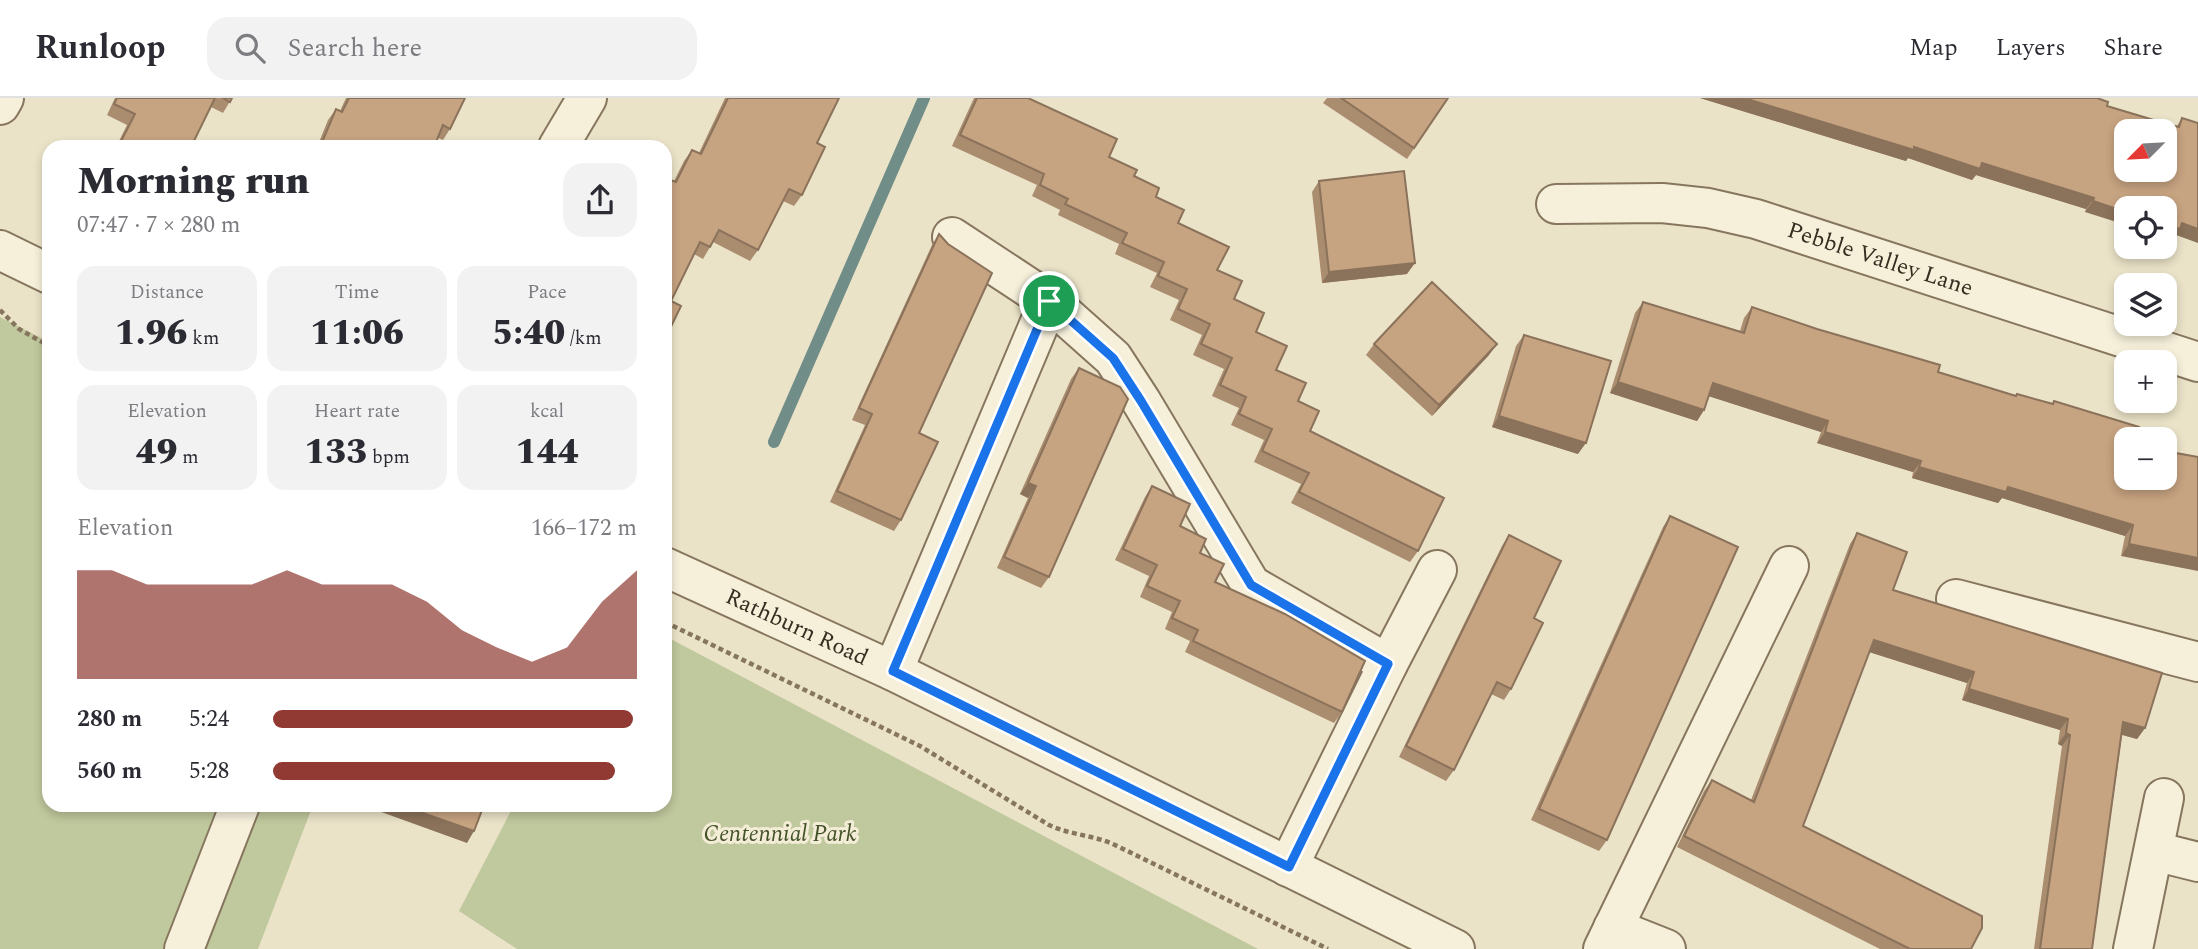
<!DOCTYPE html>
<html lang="en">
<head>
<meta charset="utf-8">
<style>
	:root { --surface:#fff; --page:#f2f2f3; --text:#2b2b33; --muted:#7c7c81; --line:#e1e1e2; --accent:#903a33 }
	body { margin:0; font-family:Spectral,serif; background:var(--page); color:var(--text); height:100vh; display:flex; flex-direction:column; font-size:26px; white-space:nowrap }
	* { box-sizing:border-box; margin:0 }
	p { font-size:23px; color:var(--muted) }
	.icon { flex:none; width:38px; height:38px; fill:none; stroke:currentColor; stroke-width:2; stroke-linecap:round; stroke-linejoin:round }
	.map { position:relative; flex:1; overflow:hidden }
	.details { position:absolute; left:42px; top:42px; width:630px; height:672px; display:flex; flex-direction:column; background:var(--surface); border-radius:21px; box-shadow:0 4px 10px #0003 }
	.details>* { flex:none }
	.needle { width:46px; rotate:246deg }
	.controls { position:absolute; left:2114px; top:21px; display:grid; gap:14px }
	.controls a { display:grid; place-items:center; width:63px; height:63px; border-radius:14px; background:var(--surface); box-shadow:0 4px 10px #0003; font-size:35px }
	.pin { position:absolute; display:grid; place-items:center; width:60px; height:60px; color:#fff; margin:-30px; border:4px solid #fff; border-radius:50%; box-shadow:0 2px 7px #0007 }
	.round { display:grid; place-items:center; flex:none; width:74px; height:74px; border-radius:21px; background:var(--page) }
	.head { display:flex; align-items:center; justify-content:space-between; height:119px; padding:0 35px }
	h1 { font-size:38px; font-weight:800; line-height:52px }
	.stats { display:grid; grid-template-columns:repeat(3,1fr); gap:10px; height:119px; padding:7px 35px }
	.stats div { display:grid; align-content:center; border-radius:18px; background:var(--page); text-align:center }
	.stats b { font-size:35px; font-weight:800 }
	.stats small { font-size:19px; font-weight:400 }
	.stats p { font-size:19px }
	.chart { height:196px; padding:14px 35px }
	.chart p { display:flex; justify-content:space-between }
	.chart svg { width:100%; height:126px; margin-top:7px; fill:var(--accent); opacity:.7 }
	ul { padding:0 35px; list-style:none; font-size:23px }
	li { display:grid; grid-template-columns:112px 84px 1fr; align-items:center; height:52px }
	li i { height:18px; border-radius:9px; background:var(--accent) }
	header { display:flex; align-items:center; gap:42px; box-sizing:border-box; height:98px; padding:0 35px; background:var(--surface); border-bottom:2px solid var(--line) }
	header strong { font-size:33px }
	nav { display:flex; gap:38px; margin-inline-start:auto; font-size:24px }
	.search { width:490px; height:63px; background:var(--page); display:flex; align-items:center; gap:18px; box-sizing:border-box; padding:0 24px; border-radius:21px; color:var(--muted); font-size:26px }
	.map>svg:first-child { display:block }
	.green { fill:#c0c89d }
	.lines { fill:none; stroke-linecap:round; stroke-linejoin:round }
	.stream { stroke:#708d88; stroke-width:12 }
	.minor-casing { stroke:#86765e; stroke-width:42 }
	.path { stroke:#86765e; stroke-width:4.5; stroke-dasharray:5 3.5; stroke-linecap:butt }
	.minor { stroke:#f6f0db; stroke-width:38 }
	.wall { fill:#aa8c6f }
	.shaded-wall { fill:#8b725a }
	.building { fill:#c6a381; stroke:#8b725a; stroke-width:2; fill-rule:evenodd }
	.route-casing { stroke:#fff; stroke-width:14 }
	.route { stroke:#1a73e8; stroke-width:9 }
	.labels { text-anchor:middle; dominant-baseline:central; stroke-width:6; stroke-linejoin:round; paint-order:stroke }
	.street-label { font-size:23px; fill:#372d21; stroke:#f3edd7 }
	.park-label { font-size:23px; font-style:italic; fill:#445229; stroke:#f3edd7 }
</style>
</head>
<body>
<header>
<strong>Runloop</strong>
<div class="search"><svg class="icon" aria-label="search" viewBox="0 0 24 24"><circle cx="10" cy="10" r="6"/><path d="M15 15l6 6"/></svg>Search here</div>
<nav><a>Map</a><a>Layers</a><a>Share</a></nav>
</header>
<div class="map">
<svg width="2198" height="851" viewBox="0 0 2198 851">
	<rect width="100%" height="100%" fill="#ebe3c8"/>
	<path class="green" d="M0,219L49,244V707H313L258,851H0Z
		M665,538L1258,851H517L459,813L514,707H665Z"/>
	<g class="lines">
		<path class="stream" d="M774,344L924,0"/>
		<g class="minor-casing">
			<g id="minor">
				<path d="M0,7L4,0"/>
				<path d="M558,49L587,0"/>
				<path id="s1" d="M1556,106L1662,105L1708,110L1756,121L2198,264"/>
				<path d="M952,139L1049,203L1113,260L1141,303L1251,487L1388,566"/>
				<path d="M0,152L49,176"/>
				<path id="s2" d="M665,469L893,573L1455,851"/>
				<path d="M1956,501L2198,564"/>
				<path d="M893,573L1049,203"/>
				<path d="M2154,753L2198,764"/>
				<path d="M1288,769L1388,566L1437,472"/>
				<path d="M1613,830L1666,851"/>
				<path d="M184,851L240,707"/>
				<path d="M1603,851L1789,468"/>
				<path d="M2133,851L2164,700"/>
			</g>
		</g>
		<path class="path" d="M0,212L19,231L49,248
			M665,524L920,648L1049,727C1070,737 1094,737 1115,747L1328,851"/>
		<use href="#minor" class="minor"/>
	</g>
	<path class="wall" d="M115,0H232L223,15L211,9L191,49H116L127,27L107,17Z
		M346,0H465L450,31L443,42L438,40L434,49H317L328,22L336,11L340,13Z
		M725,0H839L817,45L802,97L794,108L783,103L758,152L750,163L713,144L703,161L694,156L671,203L665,241V85L668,81L674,83L684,63L692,52L699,55Z
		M974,0H1028L1134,78L1156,99L1217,172L1256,234L1276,272L1298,303L1310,333L1418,453L1410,464L1291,405L1301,386L1254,364L1264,342L1231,327L1239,310L1212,298L1224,271L1193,257L1202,237L1170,222L1179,202L1150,189L1157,175L1115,156L1119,146L1058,117L1060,112L1032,98L1037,87L952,48Z
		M1327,0H1448L1407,61L1323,5Z
		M1700,0H2097L2107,8L2167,26L2177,28L2182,20L2176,137L2173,142L2165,140V110L2085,114L2086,111L1976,77L1972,82L1908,60L1906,63Z
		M1319,83L1407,176L1322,185L1312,94Z
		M939,136L919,335L901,422L894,433L830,404L865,327L852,322L932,147Z
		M1643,204L1740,233L1744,220L1752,209L1938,274L2015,298L2017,296L2052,306L2054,303L2135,341L2126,380L2198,359L2121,458L2125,438L2002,400L1998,405L1912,380L1913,374L1817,345L1821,334L1709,298L1704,312L1697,323L1610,295L1635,215Z
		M1524,237L1578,356L1492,329L1516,248Z
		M1374,246L1489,257L1432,318L1366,257Z
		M1079,270L1049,479L1041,490L997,470L1028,400L1020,396L1071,281Z
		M1152,388L1200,455L1215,484L1342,614L1334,625L1185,554L1190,543L1165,531L1172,514L1140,499L1149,478L1115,462L1145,399Z
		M1670,418L1607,742L1599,753L1531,722L1663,429Z
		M1857,435L1893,492L2145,630L2137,641L2122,637L2092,851H2034L2062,648L2058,646L2060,632L1962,602L1967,585L1869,554L1803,728L1971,851H1880L1677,749L1704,693L1712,682L1751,702L1850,446Z
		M1509,437L1534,520L1511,591L1504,602L1491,596L1454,672L1446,683L1399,659L1502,448Z"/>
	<path class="shaded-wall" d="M1700,0H1744L1914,49L1982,65L2094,100L2086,111L1976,77L1972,82L1908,60L1906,63Z
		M2093,103L2126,114V127L2085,114Z
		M2182,125L2198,131V145L2176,137L2173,142L2165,140V126Z
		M1415,165L1407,176L1322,185L1329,174Z
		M1497,246L1489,257L1432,318L1439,307Z
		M1618,284L1704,312L1697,323L1610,295Z
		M1713,285L1828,323L1821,334L1705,297Z
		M1499,318L1586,345L1578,356L1492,329Z
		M1825,334L1921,363L1913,374L1817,345Z
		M1919,369L2008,389L2133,427L2125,438L2002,400L1998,405L1912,380Z
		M1028,385L1036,388L1028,400L1020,396Z
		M2129,446L2198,460V473L2121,458Z
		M1874,542L1974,574L1967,585L1866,553Z
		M1969,591L2068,621L2060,632L1962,602Z
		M2123,624L2145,630L2137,641L2116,635Z
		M2066,635L2070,637L2062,648L2058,646Z
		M376,707H400L474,733L467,745L373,711Z"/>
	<path class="building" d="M117,0H215L191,49H118L135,16L114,6Z
		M223,0H232L230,4Z
		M349,0H465L450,31L443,27L434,49H320L336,11L342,14Z
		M728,0H839L817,45L825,49L802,97L789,91L758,152L719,132L710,149L700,144L671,203L681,208L665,241V87L668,81L676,84L692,52L701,56Z
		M977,0H1028L1117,41L1109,59L1137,72L1134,78L1159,90L1156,99L1184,112L1178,125L1229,149L1217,172L1242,183L1234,201L1264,215L1256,234L1287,248L1276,272L1306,285L1298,303L1319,313L1310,333L1444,400L1418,453L1299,394L1309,375L1262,353L1272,331L1239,316L1246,299L1220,287L1232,260L1201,246L1210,226L1178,211L1187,191L1158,178L1164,164L1122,145L1127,135L1065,106L1068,101L1040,87L1044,76L960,37Z
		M1341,0H1448L1414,50Z
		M1744,0H2097L2108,4L2107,8L2167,26L2179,29L2182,20L2198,25V131L2182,125L2180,131L2165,126V110H2126V114L2093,103L2094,100L1982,65L1980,71L1914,49V52ZM2126,33H2165V72H2126Z
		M1404,73L1415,165L1329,174L1319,83Z
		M939,136L948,146L992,175L919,335L938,344L901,422L837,393L872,316L859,310Z
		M1432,184L1497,246L1439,307L1374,246Z
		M1643,204L1744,235L1752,209L1817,231L1940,267L1938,274L2016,298L2017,296L2053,306L2054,303L2139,329L2135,341H2126V380H2165V353L2198,359V460L2129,446L2133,427L2008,389L2006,394L1919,369L1921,363L1825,334L1828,323L1713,285L1704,312L1618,284Z
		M1524,237L1611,263L1586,345L1499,318Z
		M1079,270L1120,289L1128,301L1049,479L1004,459L1036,388L1028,385Z
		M1152,388L1190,406L1180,428L1206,441L1200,455L1224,466L1215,484L1285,516L1365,563L1342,614L1193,543L1198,532L1172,520L1180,503L1147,488L1157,467L1123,451Z
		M1670,418L1738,449L1607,742L1539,711Z
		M1857,435L1907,454L1893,492L2162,575L2145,630L2123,624L2092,851H2040L2070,637L2066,635L2068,621L1969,591L1974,574L1874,542L1803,728L1982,818V830L1971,851H1910L1684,738L1712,682L1754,704Z
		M1509,437L1561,463L1534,520L1543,525L1511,591L1497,584L1454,672L1406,648Z
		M400,707H484L474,733Z"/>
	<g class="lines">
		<g class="route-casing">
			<path id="route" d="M1049,203L1113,260L1141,303L1251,487L1388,566L1289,769L893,573Z"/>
		</g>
		<use href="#route" class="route"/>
	</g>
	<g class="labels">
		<g class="street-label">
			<text stroke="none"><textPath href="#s1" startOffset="332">Pebble Valley Lane</textPath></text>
			<text stroke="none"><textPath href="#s2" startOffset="145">Rathburn Road</textPath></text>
		</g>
		<g class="park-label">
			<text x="780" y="736">Centennial Park</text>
		</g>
	</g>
</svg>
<div class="controls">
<a><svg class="needle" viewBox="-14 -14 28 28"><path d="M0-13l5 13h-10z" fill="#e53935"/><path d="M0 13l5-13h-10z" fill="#7c7c81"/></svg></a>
<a><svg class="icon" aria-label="locate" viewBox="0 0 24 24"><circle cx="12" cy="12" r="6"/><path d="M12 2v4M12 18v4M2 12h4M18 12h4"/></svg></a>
<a><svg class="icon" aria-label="layers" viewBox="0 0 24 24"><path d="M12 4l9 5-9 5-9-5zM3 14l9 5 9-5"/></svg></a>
<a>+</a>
<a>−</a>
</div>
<div class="pin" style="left:1049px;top:203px;background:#1e9e55"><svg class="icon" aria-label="arrive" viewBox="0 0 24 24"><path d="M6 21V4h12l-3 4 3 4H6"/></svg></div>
<section class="details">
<div class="head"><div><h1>Morning run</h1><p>07:47 · 7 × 280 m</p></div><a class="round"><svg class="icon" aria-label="share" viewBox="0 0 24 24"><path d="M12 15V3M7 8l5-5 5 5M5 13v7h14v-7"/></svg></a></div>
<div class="stats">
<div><p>Distance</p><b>1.96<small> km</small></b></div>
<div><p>Time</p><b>11:06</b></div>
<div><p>Pace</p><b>5:40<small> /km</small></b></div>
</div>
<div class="stats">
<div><p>Elevation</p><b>49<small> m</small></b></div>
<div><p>Heart rate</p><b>133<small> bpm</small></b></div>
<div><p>kcal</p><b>144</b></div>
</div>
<div class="chart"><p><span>Elevation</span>166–172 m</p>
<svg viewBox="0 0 160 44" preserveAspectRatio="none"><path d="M0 44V6L10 6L20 11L30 11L40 11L50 11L60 6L70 11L80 11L90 11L100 17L110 27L120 33L130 38L140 33L150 17L160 6V44z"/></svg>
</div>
<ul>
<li><b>280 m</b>5:24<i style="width:99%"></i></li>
<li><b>560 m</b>5:28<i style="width:94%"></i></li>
</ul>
</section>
</div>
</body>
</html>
